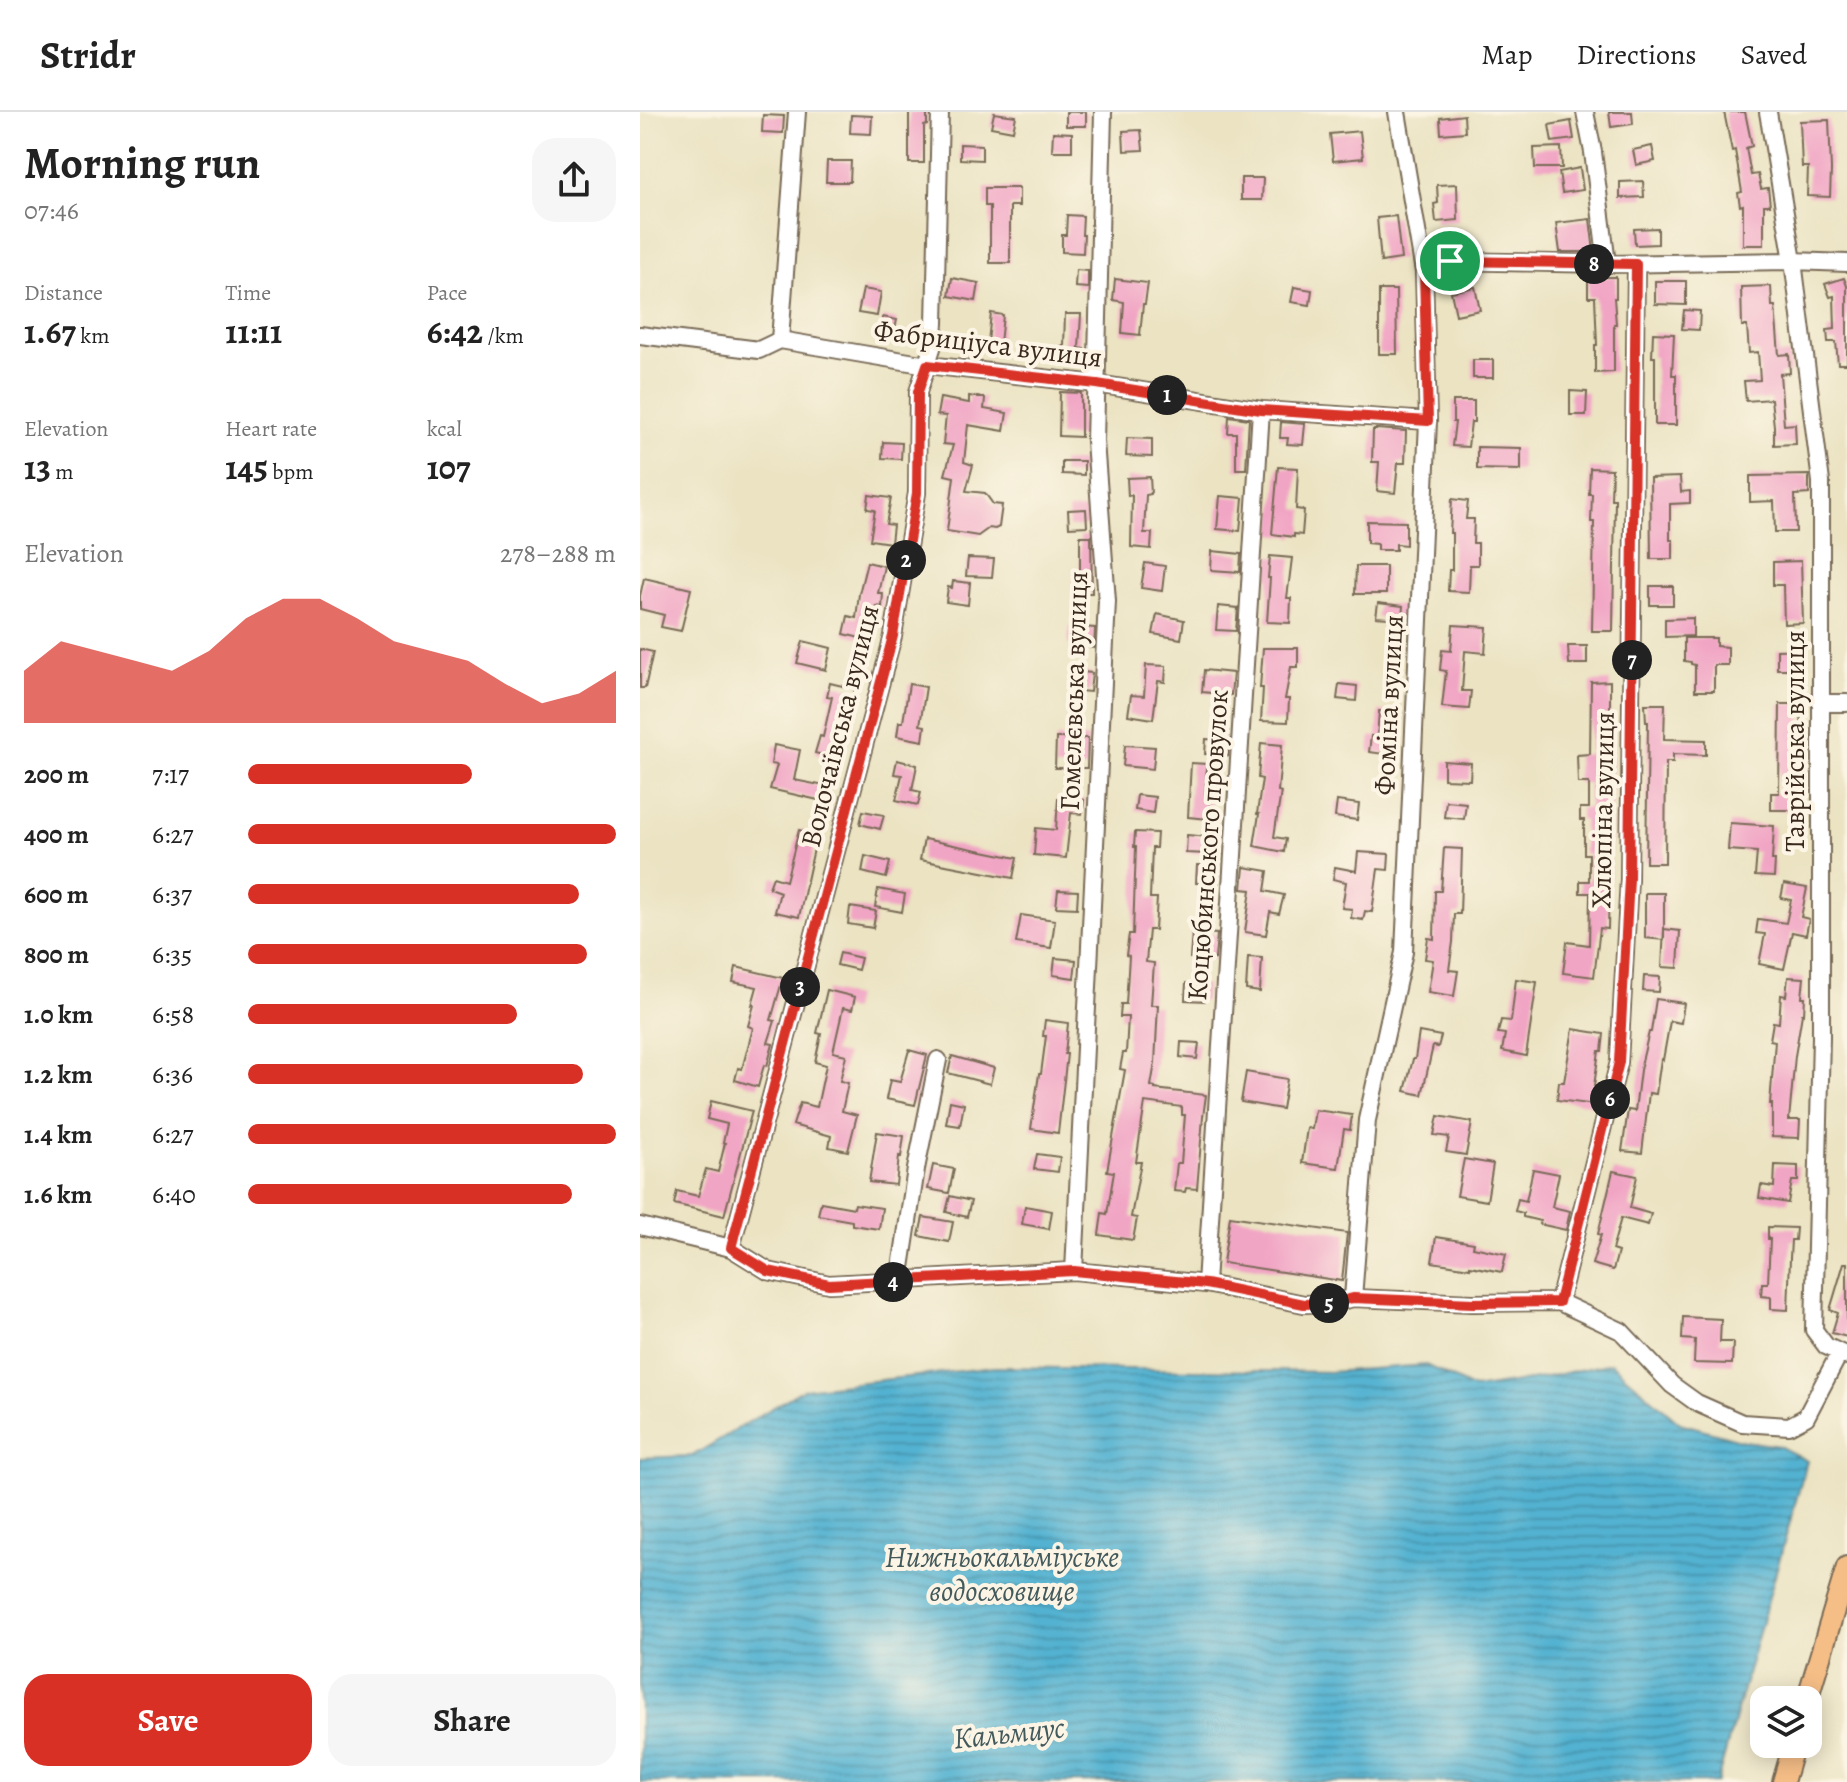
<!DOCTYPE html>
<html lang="en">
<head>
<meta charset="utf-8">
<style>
	:root { --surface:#fff; --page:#f6f6f6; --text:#222; --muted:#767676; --line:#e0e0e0; --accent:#d93025 }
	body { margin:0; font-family:Alegreya,serif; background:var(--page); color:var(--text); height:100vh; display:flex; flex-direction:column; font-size:30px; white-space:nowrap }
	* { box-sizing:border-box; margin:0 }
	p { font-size:26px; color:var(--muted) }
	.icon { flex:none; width:44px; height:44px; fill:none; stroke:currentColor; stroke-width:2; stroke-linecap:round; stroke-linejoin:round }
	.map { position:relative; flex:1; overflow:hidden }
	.panel { display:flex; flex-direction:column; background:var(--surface); width:640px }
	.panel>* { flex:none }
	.buttons { position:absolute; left:1110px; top:1574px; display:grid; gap:16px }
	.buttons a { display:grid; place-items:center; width:72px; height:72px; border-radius:16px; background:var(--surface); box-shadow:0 4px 20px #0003; font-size:40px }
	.pin { position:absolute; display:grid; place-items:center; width:68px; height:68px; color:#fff; margin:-34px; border:4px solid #fff; border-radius:50%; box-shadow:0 2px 8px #0007 }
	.km { position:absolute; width:40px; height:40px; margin:-20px; border-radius:50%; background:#222; color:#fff; font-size:22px; line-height:40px; text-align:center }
	.round { display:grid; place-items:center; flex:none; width:84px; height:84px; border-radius:24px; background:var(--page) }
	.headline { display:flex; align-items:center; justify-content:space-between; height:136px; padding:0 24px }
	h1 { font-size:44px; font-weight:700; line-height:60px }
	.metrics { display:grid; grid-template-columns:repeat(3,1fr); gap:12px; height:136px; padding:8px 24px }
	.metrics div { display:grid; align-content:center }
	.metrics b { font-size:34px; font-weight:700 }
	.metrics small { font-size:22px; font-weight:400 }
	.metrics p { font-size:22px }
	.chart { height:224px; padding:16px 24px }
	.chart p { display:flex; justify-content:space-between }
	.chart svg { width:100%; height:144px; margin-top:8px; fill:var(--accent); opacity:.7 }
	.primary-button { display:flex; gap:16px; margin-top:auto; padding:16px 24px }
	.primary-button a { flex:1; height:92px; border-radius:24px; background:var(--accent); color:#fff; font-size:32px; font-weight:700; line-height:92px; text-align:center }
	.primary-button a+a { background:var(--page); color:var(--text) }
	ul { padding:0 24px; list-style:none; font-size:26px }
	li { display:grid; grid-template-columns:128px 96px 1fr; align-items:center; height:60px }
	li i { height:20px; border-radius:10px; background:var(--accent) }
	header { display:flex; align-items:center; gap:48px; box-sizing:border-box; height:112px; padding:0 40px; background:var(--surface); border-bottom:2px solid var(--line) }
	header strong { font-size:38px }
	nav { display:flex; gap:44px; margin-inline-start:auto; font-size:28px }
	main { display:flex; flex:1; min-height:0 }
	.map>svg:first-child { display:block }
	.water { fill:url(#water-rules); stroke:#466e78; stroke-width:2 }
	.building { fill:#f1a5c4 }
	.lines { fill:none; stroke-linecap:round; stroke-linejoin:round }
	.minor-casing { stroke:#796b57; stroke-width:20 }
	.major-casing { stroke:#796b57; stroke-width:24 }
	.minor { stroke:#fff; stroke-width:16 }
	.major { stroke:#f6be87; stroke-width:20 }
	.route-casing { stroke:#fff; stroke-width:16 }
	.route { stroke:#d93025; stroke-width:10 }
	.labels { text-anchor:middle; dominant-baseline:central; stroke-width:8; stroke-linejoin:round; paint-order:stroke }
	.street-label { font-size:28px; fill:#3b2a1e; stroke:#fcf5e5 }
	.water-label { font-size:30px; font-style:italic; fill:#435a5d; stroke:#fcf5e5 }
</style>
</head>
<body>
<header>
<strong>Stridr</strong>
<nav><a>Map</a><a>Directions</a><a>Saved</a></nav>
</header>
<main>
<section class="panel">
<div class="headline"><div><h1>Morning run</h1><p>07:46</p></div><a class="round"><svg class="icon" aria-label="share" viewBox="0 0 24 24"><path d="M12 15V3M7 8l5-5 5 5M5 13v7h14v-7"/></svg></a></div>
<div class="metrics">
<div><p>Distance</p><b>1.67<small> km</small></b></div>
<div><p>Time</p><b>11:11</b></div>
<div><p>Pace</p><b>6:42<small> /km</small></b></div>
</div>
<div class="metrics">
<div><p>Elevation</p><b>13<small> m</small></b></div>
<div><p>Heart rate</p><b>145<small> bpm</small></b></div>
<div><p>kcal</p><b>107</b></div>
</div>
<div class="chart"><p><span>Elevation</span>278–288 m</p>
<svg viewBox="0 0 160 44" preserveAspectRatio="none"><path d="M0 44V28L10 19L20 22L30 25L40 28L50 22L60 12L70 6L80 6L90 12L100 19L110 22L120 25L130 32L140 38L150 35L160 28V44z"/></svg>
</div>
<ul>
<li><b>200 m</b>7:17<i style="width:61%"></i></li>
<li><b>400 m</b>6:27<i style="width:100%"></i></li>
<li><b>600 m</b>6:37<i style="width:90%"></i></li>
<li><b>800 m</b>6:35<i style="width:92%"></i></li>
<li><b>1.0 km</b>6:58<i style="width:73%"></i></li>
<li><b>1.2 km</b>6:36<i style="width:91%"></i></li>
<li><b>1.4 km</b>6:27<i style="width:100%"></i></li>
<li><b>1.6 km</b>6:40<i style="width:88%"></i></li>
</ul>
<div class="primary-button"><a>Save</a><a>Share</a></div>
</section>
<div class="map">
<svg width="1207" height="1670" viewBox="0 0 1207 1670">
	<defs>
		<pattern id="water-rules" width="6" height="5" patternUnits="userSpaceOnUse" patternTransform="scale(2)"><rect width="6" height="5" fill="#52b2d1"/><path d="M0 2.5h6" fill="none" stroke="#4591a9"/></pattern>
	</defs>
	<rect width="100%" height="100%" fill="#fcf5e5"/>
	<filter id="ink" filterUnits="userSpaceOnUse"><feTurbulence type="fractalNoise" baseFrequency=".0125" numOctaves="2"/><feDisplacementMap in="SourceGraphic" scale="16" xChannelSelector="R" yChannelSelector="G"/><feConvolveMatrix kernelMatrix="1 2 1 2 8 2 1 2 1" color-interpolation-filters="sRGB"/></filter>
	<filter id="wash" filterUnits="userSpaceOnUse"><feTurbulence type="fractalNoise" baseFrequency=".006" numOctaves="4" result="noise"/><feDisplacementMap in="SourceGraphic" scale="32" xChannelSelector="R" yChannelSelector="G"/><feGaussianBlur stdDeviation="1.8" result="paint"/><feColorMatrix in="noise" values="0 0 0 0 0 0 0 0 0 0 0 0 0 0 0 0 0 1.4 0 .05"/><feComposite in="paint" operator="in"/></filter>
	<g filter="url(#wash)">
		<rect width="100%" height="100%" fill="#ebe3c2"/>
		<path class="water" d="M971,1251L1040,1311L1104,1329L1139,1334L1167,1349L1077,1670H0V1346L52,1344L164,1277L354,1255L690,1260L786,1253L834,1277L897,1267Z"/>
		<g id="blocks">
			<path class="building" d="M269,0H287V13L284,14V51H269Z
				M426,0H446V14H426Z
				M969,0H992L993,12L971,15Z
				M1084,0H1105L1112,34L1106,36L1111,63L1118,62L1121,77L1128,76L1130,93H1124V133H1103V93L1100,94L1098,81L1102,80L1095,38L1092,39Z
				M354,1L376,4L373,19L351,15Z
				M123,3L144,4L143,21L122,20Z
				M211,3L232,4L231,22L210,21Z
				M824,3L825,20L801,22L800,6Z
				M1189,8L1191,58L1190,85L1167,84L1168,55H1162L1160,9Z
				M931,9L934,27L912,30L909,13Z
				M501,18L503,38L484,39L483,19Z
				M720,19L723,46L693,49L690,22Z
				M413,20L432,21V39H412Z
				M320,32L342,33V48L320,47Z
				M1012,34L1015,49L996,53L993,38Z
				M921,35L922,56H895L894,36Z
				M187,49H211L210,70H186Z
				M940,56L943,78L922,81L919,60Z
				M601,66H623L622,88H601Z
				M1003,69L1004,85L980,86V70Z
				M817,72L818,108L796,110L794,92L798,91L797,73Z
				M345,76H379V94H370V151H350V94H345Z
				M427,103L443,104L442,123H444L443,141L422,140V123H426Z
				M756,104L761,147L741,150L737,106Z
				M950,107L954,140H920L916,111Z
				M1018,116V132L995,133L994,117Z
				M436,158L448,159V176L435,175Z
				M948,165H976V186H974L976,212H974V260L955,261V233H957L955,185H948Z
				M312,166L339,171L336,189L309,184Z
				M1204,166L1207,174V252H1198L1196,230H1188L1187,218L1195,217L1194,184L1190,185L1185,172Z
				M475,167L508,171L505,192H503L500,223L482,221L484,190L473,188Z
				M1015,169H1046V193L1015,192Z
				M1131,174L1132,194H1135L1139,243L1149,242L1150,261L1140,262L1144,313L1155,312L1156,332L1134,333V314L1131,287L1106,289L1104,269L1120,268L1118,240L1109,241L1107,214H1102L1101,175Z
				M654,175L672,178L670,193L651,190Z
				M835,175L840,198L816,203L811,180Z
				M223,177L241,180L237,204L218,201Z
				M739,178H756L757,242H739Z
				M1044,198L1060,199L1059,218L1042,217Z
				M351,201L363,203L359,241L347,240Z
				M425,202H441L439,236L444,237L442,253L419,250L421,234H424Z
				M243,205L257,208L253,225L239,222Z
				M1013,221L1034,222L1032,263H1036V313H1015V245H1012Z
				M833,248H853V266H833Z
				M930,279L947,280L946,303H930Z
				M420,280L441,281V325L419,324Z
				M329,284L345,286L344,297L367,301L364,319L328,313L324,350L333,353L326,379L345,381L353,392L362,393L359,415L355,417L349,416L338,424L307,419L314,365L305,363L313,333L303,332L306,304L297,303L300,286L329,291Z
				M813,289H834V310H831L828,335L812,334L815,310H813Z
				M589,304L609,307L606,357H596V321H588Z
				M641,310L665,312L663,333L647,332L648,326H640Z
				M736,317L766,319L765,351H758L755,381L737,379L739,350H732L733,318H736Z
				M487,326L512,327V345L486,344Z
				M243,330L262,331L261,347L242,346Z
				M837,335L881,336V358L837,357Z
				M422,349H444V363L422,362Z
				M638,355L658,356L656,397L664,398L662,423L654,422V425L632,422Z
				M950,356L972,357L971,387H975L973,519H952L954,410H951L952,382H949Z
				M1169,363V382L1155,383L1156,420H1135L1134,389L1110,390V364Z
				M510,365L511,382L506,383L504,421H512L511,437L491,435L492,383L488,384L487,366Z
				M1040,365L1041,380L1050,379V391L1030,392V428H1033V447H1011L1010,366Z
				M229,383L251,386L246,412L253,413L251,431L230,428L235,398L227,397Z
				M580,384L603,386L600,419L577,417Z
				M812,387L828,389L826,407H834L833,431H838V453H830L829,480L808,479L809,458H812V421H810Z
				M446,397L447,414L429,415L428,398Z
				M727,409L766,410V433L756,432V438H737V432L727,431Z
				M440,424H451L452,481H434V459H440Z
				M572,439L601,442L600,460L571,458Z
				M630,444L652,446L647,486H651L650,511L627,510L630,466H628Z
				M328,446L354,447L352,465L326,464Z
				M1161,449L1163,511L1144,512L1143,473H1133V450Z
				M227,450L244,454L238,481H243L242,495L236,494L228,528L204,522L208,504L216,506L219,482Z
				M505,451L525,454L522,479L501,476Z
				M716,454H746V482H715Z
				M4,466L51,477L41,519L21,515L24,503L0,497V484Z
				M313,469L330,471L328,493L306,490L308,475L312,476Z
				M1010,474H1033V493H1010Z
				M738,491L763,494L762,507L736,505Z
				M578,494L598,496L596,519L576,518Z
				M517,502L544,508L541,527L513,522Z
				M1053,506V524L1025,525V507Z
				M813,513L847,515L845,541L825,539L822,579H831L829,597L802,595L806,559L800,558L802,538L811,539Z
				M430,514L455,516L454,536L428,533Z
				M1044,526H1076V534L1088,535V553H1074V579H1055V553L1051,552V550L1044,549Z
				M163,529L191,536L186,558L157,551Z
				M928,534H947V552H929Z
				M623,536H658V555H651L645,587H649L648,610L621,609L623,576H620Z
				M0,537L13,540L5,576H0Z
				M1163,537V557H1137V538Z
				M506,553L526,554L525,570L518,569L513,607L488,603L491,583L504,584Z
				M564,558L593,561L591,583L562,580Z
				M430,559L452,561L450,580L428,578Z
				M970,569V607H973L968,817L960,816L954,865L923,861L927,830L949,833L950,781H940V769H949V742H944V708H940V696H949V671H938L937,643L950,642L951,570Z
				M190,571L215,577L207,612L204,611L195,646L175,641L180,624L183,625L192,585L187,584Z
				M269,572L286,575L280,613L285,614L283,629L257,624L259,610H263Z
				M699,572L717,574L716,589L697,587Z
				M1005,592H1025L1024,627L1066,628V643L1033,642V650H1026L1025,751H1006L1008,610H1006Z
				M1140,592H1162L1159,662H1154L1153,698H1131V681H1139Z
				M739,599L758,601L751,643L729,640L731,624L737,625Z
				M416,626H448L447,656H415Z
				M566,627L589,629L588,644L565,642Z
				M621,631L642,633L638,679L641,680L634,725L646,727L644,740L614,734L619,702H617L622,667L618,666Z
				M134,633L160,638L154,668L190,675L187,690L130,677L137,653L131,652Z
				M485,633L515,635L513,657L483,654Z
				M257,648L277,653L272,678L281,680L278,693L256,688L262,663L254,662Z
				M804,649L831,651L830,668L804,667Z
				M551,651L567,652L565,689H570L569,707L548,705Z
				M497,683L515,685L513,701L495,698Z
				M418,686L444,688L442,702L431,701L426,746L394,743L396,716L416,718Z
				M697,689L719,692L717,708L695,705Z
				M806,689L826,691L824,707L804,705Z
				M223,699L244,703L240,717L220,712Z
				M1090,711L1134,714L1132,748H1135L1134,765L1115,764L1117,740L1088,738Z
				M159,718L177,723L159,805L135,800L140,780L129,776L133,765L146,769Z
				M495,720L517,721L516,736H512L510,786H517L515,818H509L506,850L514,851L511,893H518L515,951L511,974L515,975V977L566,983L563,1005L557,1077L546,1076L545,1080L534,1079L537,1051H541L545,1003H542V995L505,990L496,1050H501L491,1105L497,1106L493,1128L459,1123L462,1101L467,1102L474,1060L467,1059L485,958L480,957L483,941H486L488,905H480L481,892H486L489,844L486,843L489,822H493L496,735H494Z
				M547,723L569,725L568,742L546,741Z
				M284,727L377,746L373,766L280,748Z
				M804,736L822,737L820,802H814L813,830L809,858L818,859L814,884L788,880L793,848L785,847L788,826L794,827L795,779H801Z
				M718,740L749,742L748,758L738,757L732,800L725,799L723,808L711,806L712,797L702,796L706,770L693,767L695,755L716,759Z
				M225,744L250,750L246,766L222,760Z
				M557,753L579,754L578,772L556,771Z
				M604,755L628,759L625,779L644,783L639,802L630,800L626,823L605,820L611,778L602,777Z
				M1144,772L1167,776L1161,805L1169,807L1166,823L1152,820L1144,857L1119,852L1125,822L1116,821L1118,807L1146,811L1151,788L1141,786Z
				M238,777L265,782L262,800L235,795Z
				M418,778L438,779L437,796L416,795Z
				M1005,781H1024V828L1005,826Z
				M210,795L236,799L233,816L208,812Z
				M381,803L415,808L411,836L376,831Z
				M1024,817L1040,819L1038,856L1022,855Z
				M552,820L577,822L575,847L550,846Z
				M200,841L221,846L218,858L197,853Z
				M608,845L622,846L620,880L606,878Z
				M415,846L436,848L434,866L413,863Z
				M96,855L143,866L131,908L135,909L128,931L133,932L127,954L124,953L118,975L95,968L98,956L102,957L113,916L108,914L114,893H112L117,875L93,870Z
				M1004,864L1020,865L1019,880L1003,879Z
				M1148,865L1164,866L1162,885H1165L1164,902H1162L1155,944L1149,1008H1160L1159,1026L1132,1025V992H1130L1135,929L1130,928L1133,910L1139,911L1141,883L1146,884Z
				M876,867L897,870L886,944L862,939L865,922L858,921L861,908L871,909Z
				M546,871L566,873L565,889L545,888Z
				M187,878L215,885L212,898L203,896L193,940L206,943L200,969L208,971L202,999L217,1003L208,1039L189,1035L191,1024L153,1013L160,991L177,995L186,953L175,950L181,922L177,921Z
				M1016,887L1044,891L1041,911L1030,909L1023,948L1021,947L1016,982L1009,981L1002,1041L982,1039L988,998L995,999L1000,958L1009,920H1011Z
				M405,908L428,911L425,942H427L418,1021L391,1017L399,962H401L406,924H403Z
				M933,917L964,922L962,939H959L954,974L958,975L956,993L917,988L919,970H924Z
				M779,920L801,924L798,935L793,934L782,983L765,979L773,947H775Z
				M541,930L559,931L557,947L540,945Z
				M269,938L287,943L275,993L246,987L250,968L260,970Z
				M312,944L354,956L350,972L308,961Z
				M606,960L647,967L642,997L601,990Z
				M71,989L112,999L84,1104L34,1092L37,1079L58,1084L66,1057L78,1060L85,1031H83L87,1012L67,1007Z
				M310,989L324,992L320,1014L306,1012Z
				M675,998L712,1003L710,1018L704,1017L698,1056L662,1051L667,1016L672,1017Z
				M798,1004L832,1010L826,1043L806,1040L809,1025L794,1023Z
				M237,1020L264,1024L261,1045L259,1044L256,1073L229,1070Z
				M397,1042L420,1045L418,1060L394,1057Z
				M824,1047L853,1052L847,1089L817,1084Z
				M293,1053L314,1057L309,1081L288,1077Z
				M1135,1053L1158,1054V1069H1152L1148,1091L1119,1086L1121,1073L1134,1075Z
				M893,1057L919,1062L912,1095L930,1099L926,1118L899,1112L900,1109L883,1105V1101L875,1099L878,1087L886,1089Z
				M973,1059L997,1064L990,1096L1011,1102L1008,1113L981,1106L972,1138L978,1140L973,1158L952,1152L961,1123L958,1122Z
				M310,1084L331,1089L327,1105L306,1100Z
				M181,1090L214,1096L215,1092L242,1096L239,1117L212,1113V1109L178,1103Z
				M385,1094L412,1099L409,1117L382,1112Z
				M590,1104L707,1121L702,1169L583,1151Z
				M283,1105L313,1110L309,1130L279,1124Z
				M1128,1115L1156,1116L1155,1128H1151L1150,1146L1148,1198L1131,1197V1185L1121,1184L1122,1171H1128L1130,1127H1128Z
				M796,1125L834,1131L833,1135L866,1142L862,1160L830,1154V1156L792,1150Z
				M1204,1151H1207V1225L1192,1221L1198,1201L1190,1198Z
				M1043,1205L1081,1207L1080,1230H1093L1092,1252L1054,1251L1055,1228L1042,1227Z"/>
		</g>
	</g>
	<g filter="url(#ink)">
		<use href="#blocks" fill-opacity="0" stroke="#796b57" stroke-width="2"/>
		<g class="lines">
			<g class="minor-casing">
				<path id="minor" d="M945,0L953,40L967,152
					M1128,0L1153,149L1181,370V925L1174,1218L1186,1234L1207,1244
					M784,160L810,149L967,152L1153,149L1207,151
					M0,223L119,238L140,228L287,253L457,272L621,298L788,309
					M140,228L157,0
					M1181,591H1207
					M0,1114L91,1136L128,1159L189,1172L434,1159L566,1172L664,1192L692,1191L713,1186L833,1191L919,1190L981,1219L1032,1273L1057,1291L1102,1311L1149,1314L1166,1305L1199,1242
					M91,1136L253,524L277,381L278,280L293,233L295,211L300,0
					M434,1159L467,489L455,329L463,0
					M259,1169L276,1057L298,948
					M566,1172L621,298
					M713,1186L727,1008L764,840L788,309L784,160L757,0
					M919,1190L979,950L989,767L996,152"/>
			</g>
			<g class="major-casing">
				<path id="major" d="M1167,1588L1207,1455
					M1143,1670L1154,1632"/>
			</g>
			<use href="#minor" class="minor"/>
			<use href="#major" class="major"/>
		</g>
	</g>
	<g class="lines" filter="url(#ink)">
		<g class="route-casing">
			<path id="route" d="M810,149L996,152L989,767L979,950L919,1190L833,1191L713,1186L692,1191L664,1192L566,1172L434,1159L189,1172L128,1159L91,1136L253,524L277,381L278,280L287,253L457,272L621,298L788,309L784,160Z"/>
		</g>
		<use href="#route" class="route"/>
	</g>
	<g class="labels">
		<g class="street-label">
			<text transform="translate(348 232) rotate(7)">Фабриціуса вулиця</text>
			<text transform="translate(434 579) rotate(-88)">Гомелєвська вулиця</text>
			<text transform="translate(749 593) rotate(-87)">Фоміна вулиця</text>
			<text transform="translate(200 614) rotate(-76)">Волочаївська вулиця</text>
			<text transform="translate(1155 629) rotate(-90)">Таврійська вулиця</text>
			<text transform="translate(963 698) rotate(-89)">Хлюпіна вулиця</text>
			<text transform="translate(568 733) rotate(-86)">Коцюбинського провулок</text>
		</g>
		<g class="water-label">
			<text x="362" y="1445">Нижньокальміуське<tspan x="362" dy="34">водосховище</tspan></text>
			<text transform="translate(369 1621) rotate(-6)">Кальмиус</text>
		</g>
	</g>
</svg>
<div class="buttons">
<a><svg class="icon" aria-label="layers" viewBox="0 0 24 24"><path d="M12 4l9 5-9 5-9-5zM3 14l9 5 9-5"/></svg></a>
</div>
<div class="pin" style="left:810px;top:149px;background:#1e9e55"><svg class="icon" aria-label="arrive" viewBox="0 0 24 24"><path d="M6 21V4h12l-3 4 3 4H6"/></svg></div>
<b class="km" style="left:527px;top:283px">1</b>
<b class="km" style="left:266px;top:448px">2</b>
<b class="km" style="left:160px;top:875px">3</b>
<b class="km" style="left:253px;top:1170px">4</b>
<b class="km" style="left:689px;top:1191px">5</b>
<b class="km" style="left:970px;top:987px">6</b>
<b class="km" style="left:992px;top:548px">7</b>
<b class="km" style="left:954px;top:152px">8</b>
</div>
</main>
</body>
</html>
